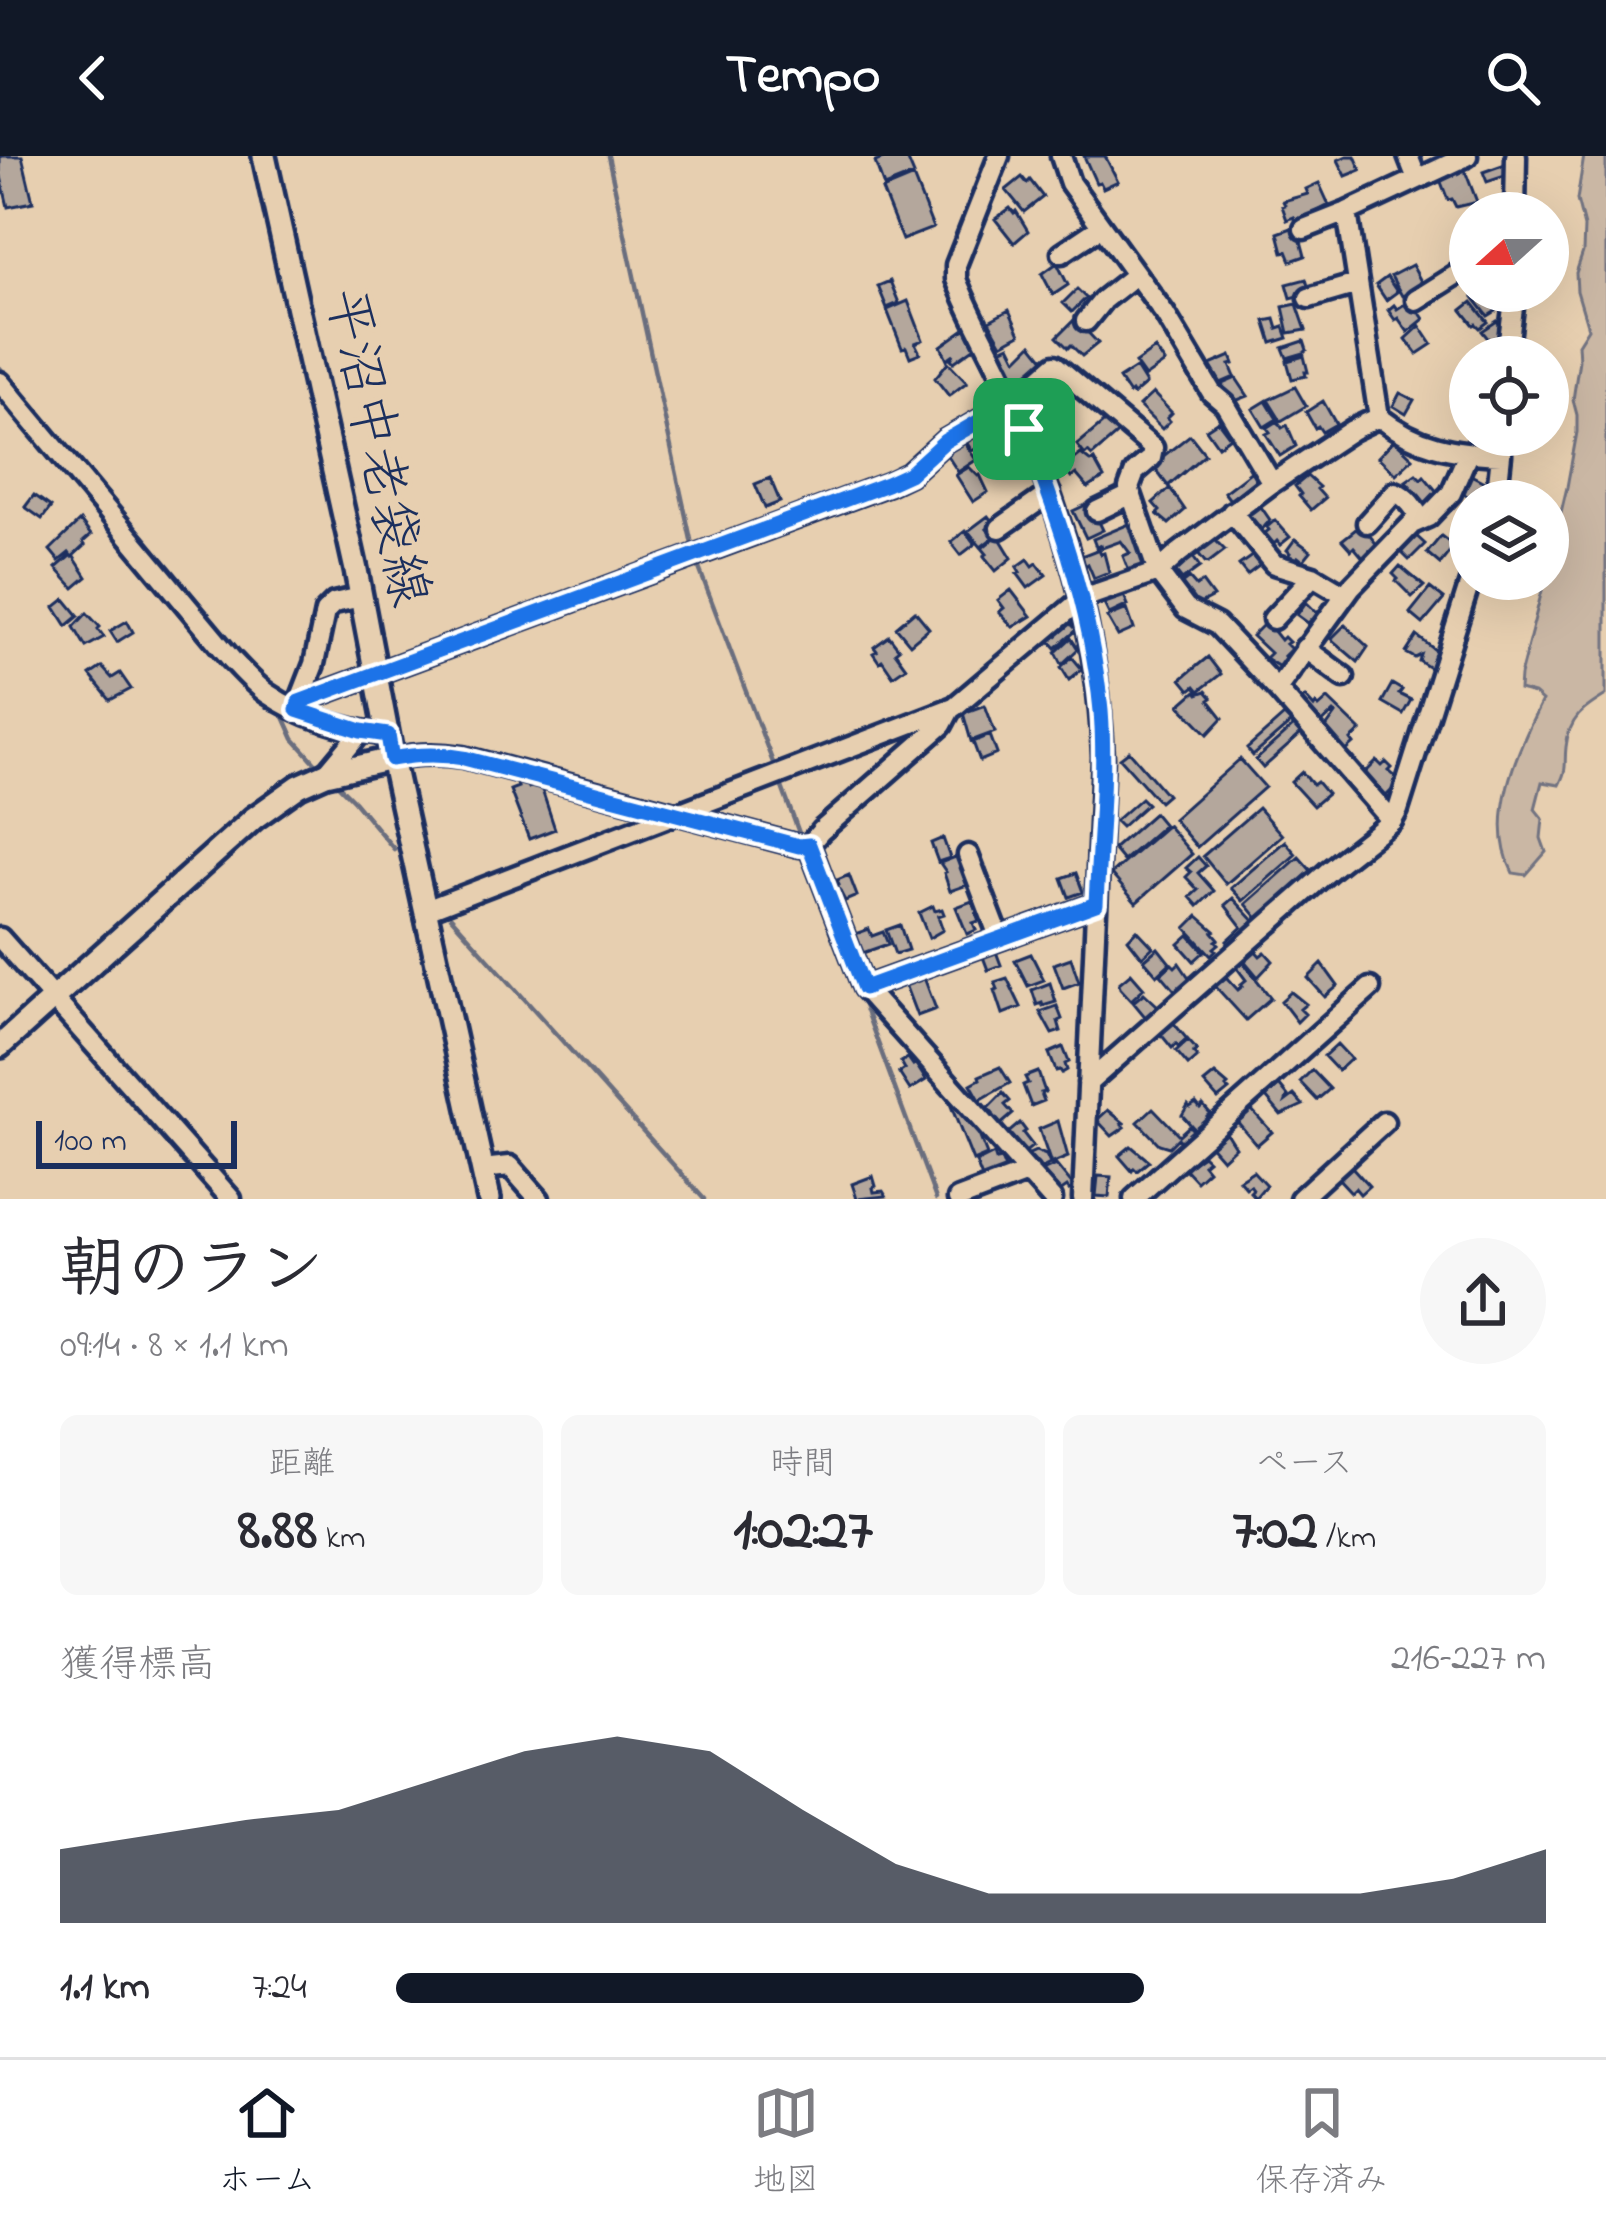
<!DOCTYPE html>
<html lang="ja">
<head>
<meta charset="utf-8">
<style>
	:root { --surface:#fff; --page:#f7f7f7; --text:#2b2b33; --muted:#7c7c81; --line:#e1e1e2; --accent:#111827 }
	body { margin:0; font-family:"Indie Flower","Klee One",sans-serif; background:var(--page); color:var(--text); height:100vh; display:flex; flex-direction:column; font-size:45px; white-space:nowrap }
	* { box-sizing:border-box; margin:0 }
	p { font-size:39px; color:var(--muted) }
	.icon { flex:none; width:66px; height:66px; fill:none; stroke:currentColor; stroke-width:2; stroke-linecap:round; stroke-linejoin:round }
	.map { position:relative; height:1043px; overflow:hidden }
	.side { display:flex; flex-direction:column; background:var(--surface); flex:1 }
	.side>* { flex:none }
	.needle { width:78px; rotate:249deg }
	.controls { position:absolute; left:1449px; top:36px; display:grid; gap:24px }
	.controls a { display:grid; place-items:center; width:120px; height:120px; border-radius:50%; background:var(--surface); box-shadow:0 12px 48px #0002; font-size:60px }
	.scale { position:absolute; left:36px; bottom:30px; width:201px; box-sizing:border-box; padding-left:12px; border:6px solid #1b2f5e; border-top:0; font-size:33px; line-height:42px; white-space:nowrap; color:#1b2f5e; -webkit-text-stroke:9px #e7cfb0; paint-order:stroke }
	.pin { position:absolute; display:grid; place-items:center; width:102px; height:102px; color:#fff; margin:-51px; border-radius:24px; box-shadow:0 6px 18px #0006 }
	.round { display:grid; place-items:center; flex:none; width:126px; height:126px; border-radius:63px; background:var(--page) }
	.headline { display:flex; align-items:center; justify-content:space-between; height:204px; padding:0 60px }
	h1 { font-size:66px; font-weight:700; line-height:90px }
	.metrics { display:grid; grid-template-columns:repeat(3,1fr); gap:18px; height:204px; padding:12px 60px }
	.metrics div { display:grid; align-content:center; border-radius:18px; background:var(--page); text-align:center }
	.metrics b { font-size:60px; font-weight:700 }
	.metrics small { font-size:33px; font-weight:400 }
	.metrics p { font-size:33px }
	.chart { height:336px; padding:24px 60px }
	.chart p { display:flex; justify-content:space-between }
	.chart svg { width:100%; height:216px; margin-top:12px; fill:var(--accent); opacity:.7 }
	ul { padding:0 60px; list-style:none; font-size:39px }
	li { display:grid; grid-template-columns:192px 144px 1fr; align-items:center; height:90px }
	li i { height:30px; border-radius:15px; background:var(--accent) }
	header { display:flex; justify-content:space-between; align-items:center; height:156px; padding:0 60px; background:var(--accent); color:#fff; font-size:54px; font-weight:700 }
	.tabs { display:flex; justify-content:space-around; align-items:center; height:168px; border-top:3px solid var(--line); background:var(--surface); font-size:33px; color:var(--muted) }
	.tabs a { display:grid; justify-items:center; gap:6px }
	.tabs .active { color:var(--accent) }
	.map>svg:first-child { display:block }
	.green { fill:#cab7a4; stroke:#727381; stroke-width:3 }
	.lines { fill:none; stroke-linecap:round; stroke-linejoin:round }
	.stream { stroke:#6b6e7e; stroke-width:4.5 }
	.building { fill:#b4a79c; stroke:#1b2f5e; stroke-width:3 }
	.minor-casing { stroke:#1b2f5e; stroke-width:27 }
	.major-casing { stroke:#1b2f5e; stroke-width:30 }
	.minor { stroke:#e7cfb0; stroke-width:18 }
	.major { stroke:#e7cfb0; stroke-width:21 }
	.route-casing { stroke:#fff; stroke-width:24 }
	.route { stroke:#1a73e8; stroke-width:15 }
	.labels { text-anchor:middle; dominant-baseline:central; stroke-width:10; stroke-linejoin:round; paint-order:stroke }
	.street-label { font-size:54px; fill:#1b2f5e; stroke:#e7cfb0 }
</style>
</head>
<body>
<header><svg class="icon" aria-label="back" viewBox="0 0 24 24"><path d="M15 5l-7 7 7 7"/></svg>Tempo<svg class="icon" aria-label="search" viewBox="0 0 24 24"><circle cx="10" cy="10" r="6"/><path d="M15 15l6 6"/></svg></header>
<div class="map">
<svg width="1606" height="1043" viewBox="0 0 1606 1043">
	<rect width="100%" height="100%" fill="#e7cfb0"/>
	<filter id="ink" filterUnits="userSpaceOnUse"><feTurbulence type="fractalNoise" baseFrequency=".00833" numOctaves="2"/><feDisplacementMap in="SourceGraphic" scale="24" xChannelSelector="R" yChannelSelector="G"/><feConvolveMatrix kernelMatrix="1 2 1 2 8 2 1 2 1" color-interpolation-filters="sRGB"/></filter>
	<g filter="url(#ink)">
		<path class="green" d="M1584,0H1606V539C1583,553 1569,562 1566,591C1564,608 1568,612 1559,629L1542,626L1535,653L1543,663L1541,682L1546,696L1526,719L1513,717C1485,663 1517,596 1542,545L1534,538L1519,534L1520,520L1545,423H1548V411L1567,331L1577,276V259L1573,244L1579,204L1578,188L1588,172L1577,135L1576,117L1583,96L1584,71L1577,44Z"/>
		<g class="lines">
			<path class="stream" d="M608,0L693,393
				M0,212L8,222
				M39,258L220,475L272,532
				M696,404L775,612
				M281,554L294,583L321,613
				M779,623L802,685
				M334,625L354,645L394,693
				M451,761L704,1043
				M859,836L936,1043"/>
		</g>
		<path class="building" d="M0,0H22L33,46L8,51L0,16Z
			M890,0H906L914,19L884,31L875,6Z
			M1084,0H1105L1118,25L1103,32L1100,26L1096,27Z
			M1347,0H1355L1361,14L1346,20L1338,4Z
			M1511,6V18L1487,26L1483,16Z
			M1464,12L1477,46L1456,51L1452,43L1448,44L1439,21Z
			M913,21L933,72L902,84L882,34Z
			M1022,21L1027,27L1030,24L1043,41L1024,56L1006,34Z
			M1319,27L1329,49L1296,66L1294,61L1287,64L1282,50L1285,49L1283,45L1308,38L1306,33Z
			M1010,52L1014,57L1016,55L1028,75L1014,87L995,63Z
			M1297,70L1305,100L1291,105L1287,95L1283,96L1278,77Z
			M1057,107L1068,129L1053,139L1042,118Z
			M1412,109L1423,129L1402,140L1391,120Z
			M1387,121L1397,136L1386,144L1376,129Z
			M1306,123L1310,137L1291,142L1287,128Z
			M890,125L899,147L887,152L878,130Z
			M1077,133L1086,142L1072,156L1063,147Z
			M1481,135L1489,139L1497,150L1494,152L1496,155L1488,160L1473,141Z
			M1411,144L1424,163L1408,176L1398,162L1395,164L1388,154L1394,149L1397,153Z
			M908,145L923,184L915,187L920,197L910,201L906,191L902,192L887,154Z
			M1472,146L1488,166L1480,172L1476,168L1474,169L1462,154Z
			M1297,148L1306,174L1289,177L1283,151Z
			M1009,154L1020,178L1002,188L989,165Z
			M1075,163L1098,187L1082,200L1071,189L1068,192L1057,181Z
			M1275,163L1278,173L1284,171L1288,182L1272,187L1265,165Z
			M1497,165L1503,173L1499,176L1503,181L1497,185L1494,182L1490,185L1482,175Z
			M1420,170L1432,188L1417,198L1406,183Z
			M966,172L978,189L954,206L951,203L954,198L947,203L941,190Z
			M1304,185L1307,194L1304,197L1287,202L1283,192Z
			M1032,188L1045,204L1017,229L1001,199L1003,197L1001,193L1010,189L1017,203Z
			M1155,193L1165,207L1145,221L1135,207Z
			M1231,200L1234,208L1230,209L1235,221L1221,227L1210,209Z
			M1304,200L1308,216H1305L1306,220L1292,223L1287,205Z
			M948,206L967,226L949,240L935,222Z
			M1136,212L1146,228L1133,239L1131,236L1129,238L1119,223Z
			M1056,218L1064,226L1045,245L1035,234Z
			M1236,222L1248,240L1230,247L1222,228Z
			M1295,231L1306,250L1281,265L1268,244Z
			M1153,237L1172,257L1167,262L1170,265L1162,273L1139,250Z
			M1400,237L1414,244L1406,258L1393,250Z
			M1266,245L1277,263L1264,271L1253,253Z
			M1323,245L1336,268L1322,276L1318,270L1315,272L1306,256Z
			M1050,259L1068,282L1057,292L1038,271Z
			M1109,262L1121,275L1092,300L1088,296L1085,299L1077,289Z
			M1218,265L1230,281L1218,290L1206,273Z
			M1278,265L1282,272L1287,269L1296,290L1280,300L1266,278L1270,276L1267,272Z
			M981,274L988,285L972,295L965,284Z
			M1190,279L1205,298L1168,330L1152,309Z
			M963,284L976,304L958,316L945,296Z
			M1394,284L1413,302L1396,318L1378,301Z
			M1081,298L1091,306L1094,304L1104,322L1088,332L1076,318L1071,322L1063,312Z
			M969,311L978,320L980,319L988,336L973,346L956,319Z
			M1253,314L1259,321L1230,344L1224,336Z
			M1416,318L1421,323L1424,320L1439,338L1426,349L1406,325Z
			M1469,318L1492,330L1483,345H1475L1458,334Z
			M1307,320L1319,331L1317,333L1325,342L1311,354L1299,340L1301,338L1295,330Z
			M770,322L780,346L765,352L755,328Z
			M1170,332L1185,354L1169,368L1157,358L1160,355L1153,347Z
			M34,339L51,351L42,363L25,351Z
			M1257,345L1270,364L1260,376L1246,360L1249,358L1246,355Z
			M1090,347L1103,374L1086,382L1073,355Z
			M988,360L994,368L987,373L994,381L981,391L968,375Z
			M1275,364L1290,381L1280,389L1277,385L1274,388L1265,377L1269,374L1267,371Z
			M80,365L91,379L83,386L85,389L72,401L69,397L59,405L50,394Z
			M1134,366L1153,409L1130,418L1123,400L1130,397L1121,385L1102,392L1101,389L1096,391L1093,383Z
			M1361,369L1379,391L1364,403L1354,391L1351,394L1342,384Z
			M1219,373L1223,379L1216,385L1225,394L1208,407L1205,406L1194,392Z
			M965,375L975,388L961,399L951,386Z
			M1413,377L1425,388L1409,404L1398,393Z
			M998,379L1012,402L996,415L984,400L987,398L982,392Z
			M1441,380L1454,390L1440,408L1427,397Z
			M1295,383L1311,395L1303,405L1298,401L1295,406L1288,400L1290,397L1287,394Z
			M1099,393L1101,398L1104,397L1109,416L1094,422L1088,408L1085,410L1081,400Z
			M1190,397L1200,411L1182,424L1171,410Z
			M1256,397L1263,407L1247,419L1239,409Z
			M70,400L74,401L87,421L74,432L56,412Z
			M1028,403L1033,410L1037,407L1046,419L1028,432L1017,417L1020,416L1017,411Z
			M1400,410L1424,430L1412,441L1396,425L1398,423L1393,418Z
			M1189,422L1196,430L1202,426L1213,441L1196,450L1179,438L1184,434L1180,429Z
			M1430,432L1444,443L1423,468L1410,457Z
			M1011,434L1031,460L1013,471L999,456L1004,452L998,444Z
			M1123,437L1128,449L1109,458L1103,446Z
			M65,443L79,460L67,470L55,451Z
			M1306,446L1319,459L1314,466L1311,464L1308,467L1297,459Z
			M1127,453L1134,473L1118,480L1107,461Z
			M915,455L929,472L910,488L896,471Z
			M87,457L100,471L98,473L104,481L86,491L74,471Z
			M127,465L133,476L117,486L110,475Z
			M1069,466L1077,474L1056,492L1050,485Z
			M1263,469L1266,472L1269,469L1281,484L1284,481L1289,486L1286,488L1291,493L1284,500L1289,504L1281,512L1265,502L1270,497L1252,480Z
			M1345,469L1368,491L1358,506L1331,483Z
			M889,480L899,493L895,496L906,511L893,520L882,504L879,506L873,497L877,495L874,491Z
			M1417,480L1443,500L1433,514L1419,505L1421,499L1415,502L1406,497Z
			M1071,482L1078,493L1062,508L1056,496Z
			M1072,501L1082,513L1069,524L1061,511Z
			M1208,501L1221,518L1199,535L1195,530L1190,534L1181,523Z
			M102,511L112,522L120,517L131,533L110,544L90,519Z
			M1392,528L1402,534L1399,538L1411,544L1403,558L1382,546Z
			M1196,535L1198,538L1206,535L1212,542L1209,544L1223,562L1208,578L1180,549Z
			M1305,541L1314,551L1316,548L1319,551L1328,543L1361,575L1351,584L1354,588L1345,596L1326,572L1336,558L1334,556L1317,572L1296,549Z
			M985,549L995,576L971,585L963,557Z
			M1284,560L1291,567L1253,600L1247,593Z
			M1294,570L1301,578L1263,612L1256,604Z
			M990,579L997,598L980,605L973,586Z
			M1129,595L1167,639L1159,646L1120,602Z
			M1240,603L1265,631L1197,691L1173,663Z
			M1377,605L1382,610L1386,606L1392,612L1389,615L1398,623L1396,626L1398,628L1384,642L1362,620Z
			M1302,616L1313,629L1317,626L1327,638L1313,650L1291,626Z
			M524,622L528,632L540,628L555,673L529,683L510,634L518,631L516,625Z
			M1141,642L1147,648L1121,671L1115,665Z
			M1258,652L1282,679L1226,728L1203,700Z
			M1154,657L1164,669L1123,705L1113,693Z
			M1167,669L1192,698L1136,747L1111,718Z
			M943,682L950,702L938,706L931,687Z
			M1285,685L1296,698L1243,745L1231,732Z
			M958,700L966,713L962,715L967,729L950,735L944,717L946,716L940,707Z
			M1198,701L1206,710L1198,717L1214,735L1198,750L1190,741L1198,734L1186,721L1191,716L1186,712Z
			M1299,701L1314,718L1261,766L1246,748Z
			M1076,717L1083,736L1069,741L1062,722Z
			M849,719L857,740L845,745L837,730L839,729L837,724Z
			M1233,742L1257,768L1232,790L1227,785L1242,771L1225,749Z
			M972,745L979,756L976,757L979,765L973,767L976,774L967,778L956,751Z
			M933,750L935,755L942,753L944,758L938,760L943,774L929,782L919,757Z
			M1198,760L1215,775L1213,776L1219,783L1216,785L1219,788L1214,792L1216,794L1211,799L1186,772Z
			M900,769L908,794L895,798L886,774Z
			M869,773L872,780L883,776L888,788L857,799L850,780Z
			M1137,774L1153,791L1142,801L1128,783Z
			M1189,779L1204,796L1194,805L1179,788Z
			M1158,792L1170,807L1157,819L1144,804Z
			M995,793L1001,809L988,814L982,798Z
			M1254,793L1260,800L1265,796L1273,805L1258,821L1243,803Z
			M1031,798L1044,824L1028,830L1015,804Z
			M1071,802L1079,826L1063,832L1054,808Z
			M1243,806L1271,842L1246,864L1215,830L1226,821L1238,834L1243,830L1241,828L1246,824L1237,812Z
			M1179,807L1192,826L1178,838L1161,818L1172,808L1175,811Z
			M1322,808L1338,830L1325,841L1308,822Z
			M1131,817L1144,832L1131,844L1120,832L1119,827Z
			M923,819L936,853L917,860L904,826Z
			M1007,822L1021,851L1003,858L995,834L998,833L995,826Z
			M1050,827L1056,846L1043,850L1042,847L1037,849L1032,834Z
			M1291,836L1306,848L1300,853L1305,858L1297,866L1281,845Z
			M1144,837L1158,850L1147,863L1133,846Z
			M1057,850L1062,863L1058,865L1061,875L1052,878L1040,856Z
			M1172,865L1187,883L1178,891L1176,888L1172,892L1159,876Z
			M1188,884L1197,894L1193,897L1197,901L1188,909L1176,895Z
			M1337,888L1351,903L1338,915L1324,900Z
			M1063,891L1069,906L1065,908L1067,914L1062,917L1060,914L1056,915L1049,897Z
			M908,902L913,909L915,907L926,924L910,934L899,917L905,913L901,906Z
			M1000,911L1010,927L980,944L971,928L980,923L979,920Z
			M1312,914L1330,933L1317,944L1300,926Z
			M1038,916L1045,936L1041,937L1044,945L1031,950L1023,929L1028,927L1025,921Z
			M1215,918L1228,929L1226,931L1229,934L1218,943L1204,927Z
			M1279,929L1288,940L1286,945L1294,939L1303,949L1281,959L1266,941Z
			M1003,937L1010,945L1005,949L1013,958L998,971L990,961L993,958L988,952Z
			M956,942L971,959L987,999L973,1005L949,945Z
			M1196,947L1200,952L1203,949L1210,957L1207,960L1212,965L1198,977L1182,959L1188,949L1190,951Z
			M1153,952L1179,979L1189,970L1196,977L1184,988L1178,982L1169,991L1159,988L1138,966Z
			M1251,953L1272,976L1257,989L1235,963Z
			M1108,954L1124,967L1122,968L1125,971L1112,980L1097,964Z
			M1058,965L1068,1001L1051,1008L1039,973Z
			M1020,967L1026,975L1023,977L1033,990L1023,998L1016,989L1014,990L1007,978Z
			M1223,972L1235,991L1222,1003L1207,986Z
			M1131,990L1149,1005L1137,1015L1134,1012L1132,1015L1119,1000Z
			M1036,995L1046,999L1050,1008L1036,1015L1027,999Z
			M994,998L996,1004L1001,1003L1007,1018L984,1027L976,1007Z
			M1203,999L1208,1004L1203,1008L1208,1014L1196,1025L1184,1012Z
			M1056,1009L1074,1031L1069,1034L1067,1031L1057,1038L1038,1017Z
			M1351,1010L1369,1030L1360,1038L1355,1032L1351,1036L1338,1022Z
			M1253,1015L1266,1029L1255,1042L1250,1036L1253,1033L1250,1029L1246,1032L1239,1024Z
			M873,1020L876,1030L873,1032L874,1036L883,1035L886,1040L857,1043L852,1028Z
			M1098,1020L1111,1021L1109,1041L1096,1040Z"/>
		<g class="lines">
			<g class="minor-casing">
				<path id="minor" d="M999,0L956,109V123C973,166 997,205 1015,248C1064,365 1098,473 1103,601L1083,1043
					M1061,0L1070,27L1165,158L1212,237L1225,248L1272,327
					M1408,0L1417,23
					M1347,56L1379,261
					M1515,57L1516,0
					M1304,73L1347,56L1467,0
					M1062,97L1101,71
					M1309,142L1357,128
					M1416,144L1470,110
					M1086,165L1103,144L1136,118
					M1507,201L1515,135
					M0,226L232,504C243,515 255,529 268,538C303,562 347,574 388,579
					M1496,345L1501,299V279
					M1097,355L1130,339
					M1232,356L1274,408L1313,420L1345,439
					M1367,367L1395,336C1406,340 1416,353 1421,364
					M1000,372L1050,337
					M1273,463L1313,420
					M1305,492L1344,521
					M1277,533L1351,431L1412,368L1428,361L1451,337L1468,298
					M299,546L888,328L909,318L945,285L1014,245L1055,209L1153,292L1151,302L1135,316L1129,332L1158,416L1186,453L1217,469L1277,533L1392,665
					M298,549L314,508L325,456L334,447L361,441
					M392,603C417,597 438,597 464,601L799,690L809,689
					M326,618L361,576
					M809,689L821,675L942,569L951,552
					M809,689L864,832
					M968,699L1000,783
					M426,754L954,551L1083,442L1158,416L1179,397L1272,327L1352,274L1379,261C1417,291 1454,297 1501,299
					M0,782L231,1043
					M1088,927L1331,713L1392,665L1398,654L1471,423
					M482,1013L510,1010L539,1043
					M958,1043L1029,1016
					M1052,1043L864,832L1096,748
					M1134,1043L1370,832
					M1300,1043L1384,966"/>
			</g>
			<g class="major-casing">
				<path id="major" d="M264,0L356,414L392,603L489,1043
					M0,890L254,662L299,630L326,618L392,603"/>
			</g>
			<use href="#minor" class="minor"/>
			<use href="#major" class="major"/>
		</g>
	</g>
	<g class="lines" filter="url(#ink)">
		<g class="route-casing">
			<path id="route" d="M1014,245C1053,346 1091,446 1101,555C1106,618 1099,684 1096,748L864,832L809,689L799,690L464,602C438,597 417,598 392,603L388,579L361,575L297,554L299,546L887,328L909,318L945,285Z"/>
		</g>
		<use href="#route" class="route"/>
	</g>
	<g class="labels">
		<g class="street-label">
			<text transform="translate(374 292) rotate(78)">平沼中老袋線</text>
		</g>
	</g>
</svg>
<div class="controls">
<a><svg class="needle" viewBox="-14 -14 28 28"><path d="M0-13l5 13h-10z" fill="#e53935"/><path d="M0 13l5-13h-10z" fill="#7c7c81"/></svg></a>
<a><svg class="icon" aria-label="locate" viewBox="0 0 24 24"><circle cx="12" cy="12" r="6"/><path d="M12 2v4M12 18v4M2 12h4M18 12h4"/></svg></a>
<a><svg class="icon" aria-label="layers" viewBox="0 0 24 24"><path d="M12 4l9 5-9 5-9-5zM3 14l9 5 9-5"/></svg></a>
</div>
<div class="scale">100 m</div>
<div class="pin" style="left:1024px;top:273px;background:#1e9e55"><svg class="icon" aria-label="arrive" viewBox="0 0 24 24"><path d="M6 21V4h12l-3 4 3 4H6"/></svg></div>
</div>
<section class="side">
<div class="headline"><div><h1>朝のラン</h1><p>09:14 · 8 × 1.1 km</p></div><a class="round"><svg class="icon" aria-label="share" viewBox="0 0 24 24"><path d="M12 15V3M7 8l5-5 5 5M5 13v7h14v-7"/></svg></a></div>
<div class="metrics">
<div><p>距離</p><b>8.88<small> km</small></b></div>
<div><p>時間</p><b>1:02:27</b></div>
<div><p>ペース</p><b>7:02<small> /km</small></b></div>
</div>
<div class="chart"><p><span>獲得標高</span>216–227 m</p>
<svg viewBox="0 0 160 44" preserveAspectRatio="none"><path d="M0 44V29L10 26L20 23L30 21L40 15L50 9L60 6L70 9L80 21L90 32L100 38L110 38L120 38L130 38L140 38L150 35L160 29V44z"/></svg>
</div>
<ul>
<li><b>1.1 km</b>7:24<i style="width:65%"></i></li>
</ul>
</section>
<nav class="tabs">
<a class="active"><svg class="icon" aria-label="home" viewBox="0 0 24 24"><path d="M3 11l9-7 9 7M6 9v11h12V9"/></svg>ホーム</a>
<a><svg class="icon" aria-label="map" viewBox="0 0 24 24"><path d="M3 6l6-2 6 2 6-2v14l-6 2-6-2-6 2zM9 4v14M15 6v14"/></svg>地図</a>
<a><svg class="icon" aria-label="saved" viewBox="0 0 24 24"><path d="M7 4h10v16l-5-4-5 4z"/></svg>保存済み</a>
</nav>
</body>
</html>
